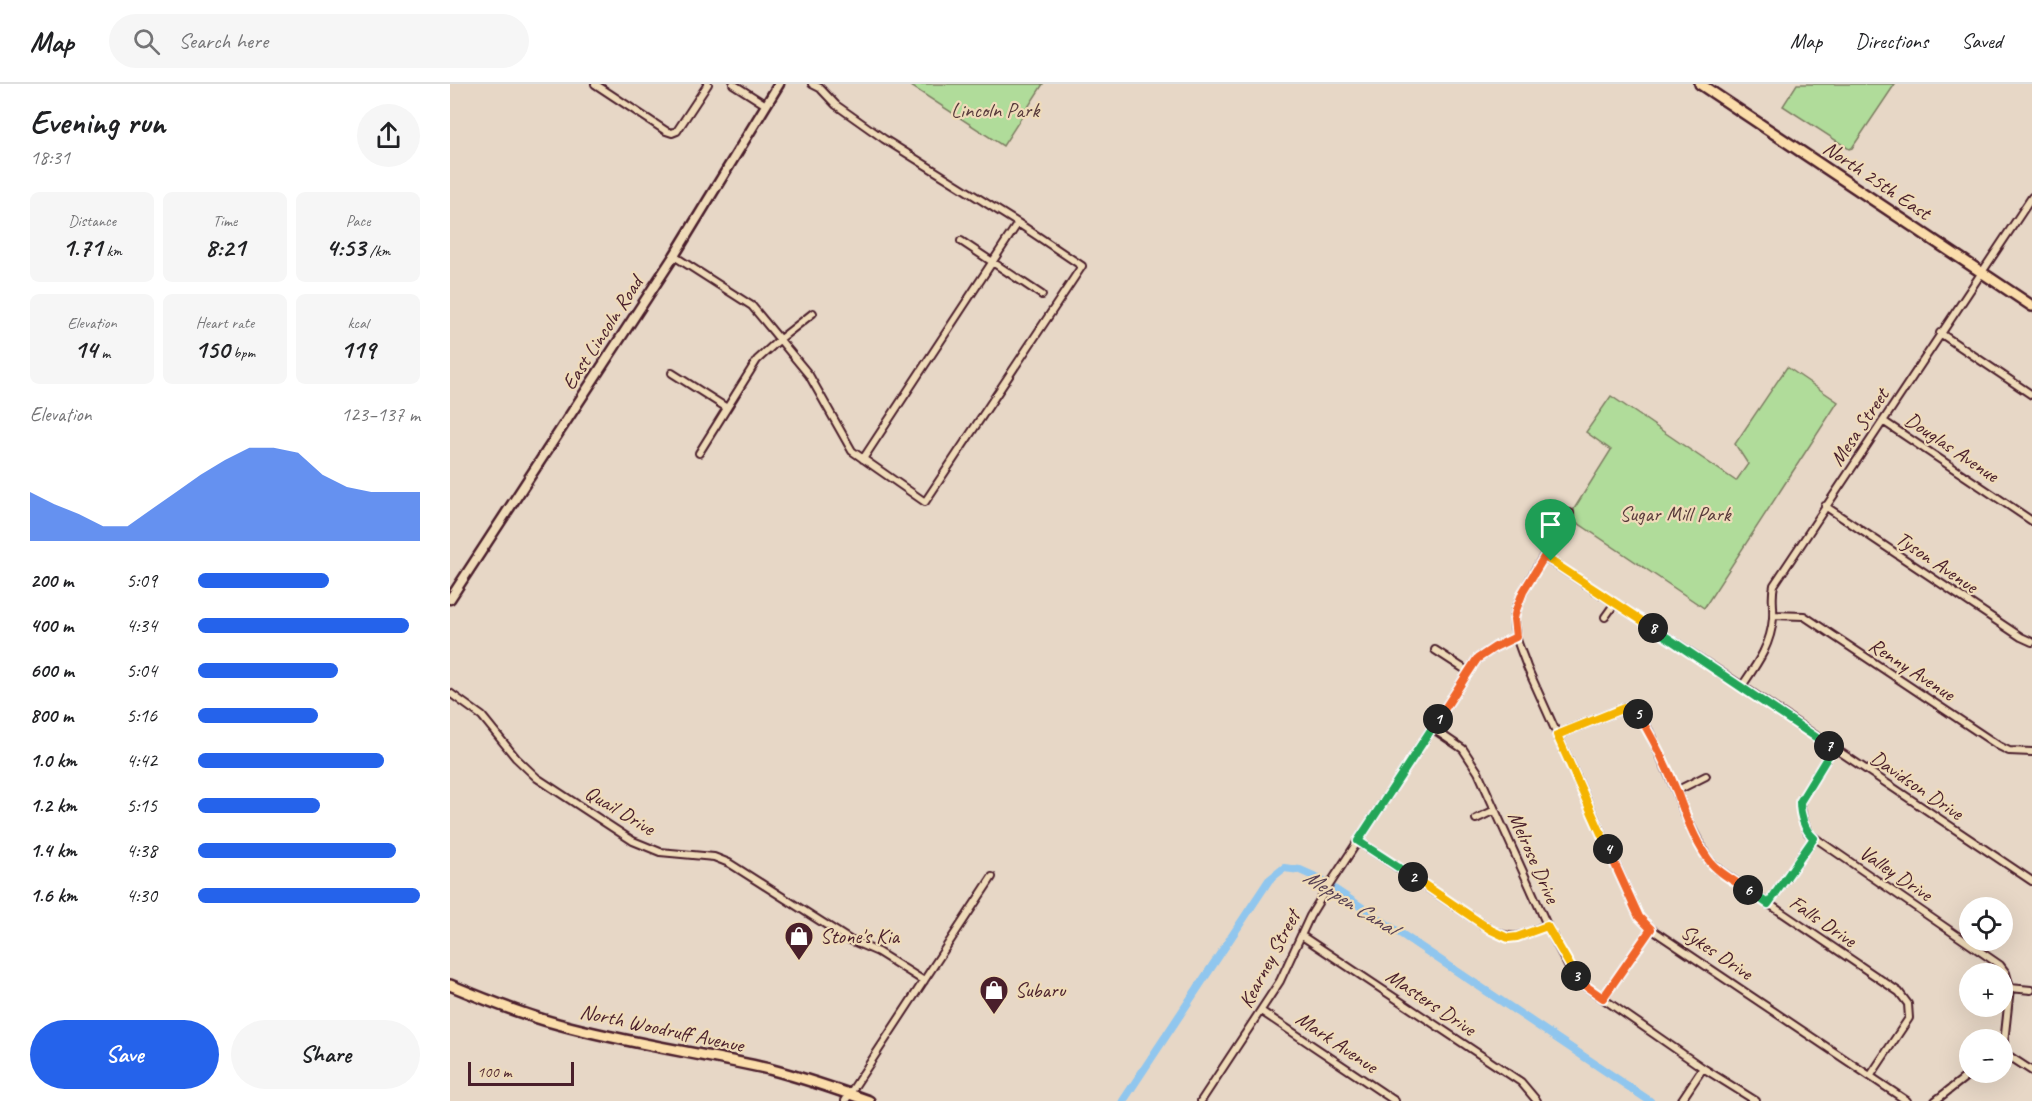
<!DOCTYPE html>
<html lang="en">
<head>
<meta charset="utf-8">
<style>
	:root { --surface:#fff; --page:#f6f6f6; --text:#202124; --muted:#757577; --line:#e0e0e0; --accent:#2563eb }
	body { margin:0; font-family:Caveat,sans-serif; background:var(--page); color:var(--text); height:100vh; display:flex; flex-direction:column; font-size:22px; white-space:nowrap }
	* { box-sizing:border-box; margin:0 }
	p { font-size:20px; color:var(--muted) }
	.icon { flex:none; width:33px; height:33px; fill:none; stroke:currentColor; stroke-width:2; stroke-linecap:round; stroke-linejoin:round }
	.map { position:relative; flex:1; overflow:hidden }
	.sheet { display:flex; flex-direction:column; background:var(--surface); width:450px }
	.sheet>* { flex:none }
	.controls { position:absolute; left:1509px; top:813px; display:grid; gap:12px }
	.controls a { display:grid; place-items:center; width:54px; height:54px; border-radius:50%; background:var(--surface); box-shadow:0 6px 24px #0002; font-size:30px }
	.scale { position:absolute; left:18px; bottom:15px; width:106px; box-sizing:border-box; padding-left:6px; border:3px solid #4a1f2b; border-top:0; font-size:16px; line-height:21px; white-space:nowrap; color:#4a1f2b; -webkit-text-stroke:4px #efdbb9; paint-order:stroke }
	.pin { position:absolute; display:grid; place-items:center; width:51px; height:51px; color:#fff; margin:-62px -26px; border-radius:50% 50% 50% 0; rotate:-45deg; box-shadow:0 0 6px #0007 }
	.pin .icon { rotate:45deg }
	.km { position:absolute; width:30px; height:30px; margin:-15px; border-radius:50%; background:#222; color:#fff; font-size:16px; line-height:30px; text-align:center }
	.round { display:grid; place-items:center; flex:none; width:63px; height:63px; border-radius:32px; background:var(--page) }
	.summary { display:flex; align-items:center; justify-content:space-between; height:102px; padding:0 30px }
	h1 { font-size:33px; font-weight:600; line-height:45px }
	.figures { display:grid; grid-template-columns:repeat(3,1fr); gap:9px; height:102px; padding:6px 30px }
	.figures div { display:grid; align-content:center; border-radius:9px; background:var(--page); text-align:center }
	.figures b { font-size:26px; font-weight:600 }
	.figures small { font-size:16px; font-weight:400 }
	.figures p { font-size:16px }
	.chart { height:168px; padding:12px 30px }
	.chart p { display:flex; justify-content:space-between }
	.chart svg { width:100%; height:108px; margin-top:6px; fill:var(--accent); opacity:.7 }
	.primary-button { display:flex; gap:12px; margin-top:auto; padding:12px 30px }
	.primary-button a { flex:1; height:69px; border-radius:36px; background:var(--accent); color:#fff; font-size:24px; font-weight:600; line-height:69px; text-align:center }
	.primary-button a+a { background:var(--page); color:var(--text) }
	ul { padding:0 30px; list-style:none; font-size:20px }
	li { display:grid; grid-template-columns:96px 72px 1fr; align-items:center; height:45px }
	li i { height:15px; border-radius:8px; background:var(--accent) }
	header { display:flex; align-items:center; gap:36px; box-sizing:border-box; height:84px; padding:0 30px; background:var(--surface); border-bottom:2px solid var(--line) }
	header strong { font-size:28px }
	nav { display:flex; gap:33px; margin-inline-start:auto; font-size:21px }
	.search { width:420px; height:54px; background:var(--page); display:flex; align-items:center; gap:15px; box-sizing:border-box; padding:0 21px; border-radius:33px; color:var(--muted); font-size:22px }
	main { display:flex; flex:1; min-height:0 }
	.map>svg:first-child { display:block }
	.green { fill:#b0dc9a; stroke:#7d7e62; stroke-width:1.5 }
	.lines { fill:none; stroke-linecap:round; stroke-linejoin:round }
	.canal { stroke:#90c6ee; stroke-width:8 }
	.minor-casing { stroke:#4a1f2b; stroke-width:10 }
	.secondary-casing { stroke:#4a1f2b; stroke-width:13 }
	.primary-casing { stroke:#4a1f2b; stroke-width:14 }
	.minor { stroke:#efdbb9; stroke-width:6 }
	.secondary { stroke:#efdbb9; stroke-width:8 }
	.primary { stroke:#fbddab; stroke-width:9 }
	.split-1-casing { stroke:#fff; stroke-width:12 }
	.split-2-casing { stroke:#fff; stroke-width:12 }
	.split-3-casing { stroke:#fff; stroke-width:12 }
	.split-4-casing { stroke:#fff; stroke-width:12 }
	.split-5-casing { stroke:#fff; stroke-width:12 }
	.split-6-casing { stroke:#fff; stroke-width:12 }
	.split-7-casing { stroke:#fff; stroke-width:12 }
	.split-8-casing { stroke:#fff; stroke-width:12 }
	.split-9-casing { stroke:#fff; stroke-width:12 }
	.split-1 { stroke:#f0652b; stroke-width:8 }
	.split-2 { stroke:#22a559; stroke-width:8 }
	.split-3 { stroke:#f5b400; stroke-width:8 }
	.split-4 { stroke:#f0652b; stroke-width:8 }
	.split-5 { stroke:#f5b400; stroke-width:8 }
	.split-6 { stroke:#f0652b; stroke-width:8 }
	.split-7 { stroke:#22a559; stroke-width:8 }
	.split-8 { stroke:#22a559; stroke-width:8 }
	.split-9 { stroke:#f5b400; stroke-width:8 }
	.labels { text-anchor:middle; dominant-baseline:central; stroke-width:4.5; stroke-linejoin:round; paint-order:stroke }
	.park-label { font-size:21px; fill:#593b3c; stroke:#efdbb9 }
	.street-label { font-size:21px; fill:#4a1f2b; stroke:#efdbb9 }
	.poi-label { font-size:21px; fill:#4a1f2b; stroke:#efdbb9; text-anchor:start }
	.water-label { font-size:22px; font-style:italic; fill:#584052; stroke:#efdbb9 }
</style>
</head>
<body>
<header>
<strong>Map</strong>
<div class="search"><svg class="icon" aria-label="search" viewBox="0 0 24 24"><circle cx="10" cy="10" r="6"/><path d="M15 15l6 6"/></svg>Search here</div>
<nav><a>Map</a><a>Directions</a><a>Saved</a></nav>
</header>
<main>
<section class="sheet">
<div class="summary"><div><h1>Evening run</h1><p>18:31</p></div><a class="round"><svg class="icon" aria-label="share" viewBox="0 0 24 24"><path d="M12 15V3M7 8l5-5 5 5M5 13v7h14v-7"/></svg></a></div>
<div class="figures">
<div><p>Distance</p><b>1.71<small> km</small></b></div>
<div><p>Time</p><b>8:21</b></div>
<div><p>Pace</p><b>4:53<small> /km</small></b></div>
</div>
<div class="figures">
<div><p>Elevation</p><b>14<small> m</small></b></div>
<div><p>Heart rate</p><b>150<small> bpm</small></b></div>
<div><p>kcal</p><b>119</b></div>
</div>
<div class="chart"><p><span>Elevation</span>123–137 m</p>
<svg viewBox="0 0 160 44" preserveAspectRatio="none"><path d="M0 44V24L10 29L20 33L30 38L40 38L50 31L60 24L70 17L80 11L90 6L100 6L110 8L120 17L130 22L140 24L150 24L160 24V44z"/></svg>
</div>
<ul>
<li><b>200 m</b>5:09<i style="width:59%"></i></li>
<li><b>400 m</b>4:34<i style="width:95%"></i></li>
<li><b>600 m</b>5:04<i style="width:63%"></i></li>
<li><b>800 m</b>5:16<i style="width:54%"></i></li>
<li><b>1.0 km</b>4:42<i style="width:84%"></i></li>
<li><b>1.2 km</b>5:15<i style="width:55%"></i></li>
<li><b>1.4 km</b>4:38<i style="width:89%"></i></li>
<li><b>1.6 km</b>4:30<i style="width:100%"></i></li>
</ul>
<div class="primary-button"><a>Save</a><a>Share</a></div>
</section>
<div class="map">
<svg width="1582" height="1017" viewBox="0 0 1582 1017">
	<rect width="100%" height="100%" fill="#e7d7c6"/>
	<filter id="ink" filterUnits="userSpaceOnUse"><feTurbulence type="fractalNoise" baseFrequency=".0167" numOctaves="2"/><feDisplacementMap in="SourceGraphic" scale="12" xChannelSelector="R" yChannelSelector="G"/><feConvolveMatrix kernelMatrix="1 2 1 2 8 2 1 2 1" color-interpolation-filters="sRGB"/></filter>
	<g filter="url(#ink)">
		<path class="green" d="M458,0H593L553,62Z
			M1347,0H1445L1402,64L1399,65L1333,22Z
			M1337,283L1388,318L1254,524L1125,437L1124,425L1161,366L1136,348L1161,312L1286,397L1298,380L1285,360Z"/>
		<g class="lines">
			<path class="canal" d="M673,1017L819,796L834,784L850,786L868,794L1200,1017"/>
			<g class="minor-casing">
				<path id="minor" d="M145,0L216,47L222,49L227,47L258,0
					M283,0L316,21
					M511,157L592,211
					M224,172L302,222L359,291L402,367L475,418L632,182L568,139L434,55L386,21L370,4L362,0
					M1490,249L1582,311
					M222,289L277,324
					M1433,337L1582,437
					M249,369L307,276L330,255L363,229
					M413,375L568,139
					M1375,422L1571,553L1582,558
					M1120,429C1108,450 1065,513 1064,535C1063,551 1072,568 1077,583L1189,833L1201,845L1457,1017
					M1094,473L1292,602L1582,797
					M1323,531L1354,532L1549,662L1559,667L1582,668
					M1155,533L1165,519
					M985,566L1019,588
					M1292,602C1307,580 1321,561 1323,534C1324,522 1321,513 1324,501L1582,113
					M0,609L32,632L66,674L87,694L183,757L210,768L264,773L279,779L400,856L428,868L474,897
					M982,644L1013,665L1028,688L1097,841L1118,882L1129,898L1253,984L1306,1017
					M1107,651L1174,624L1187,629L1199,647L1226,707L1235,731L1258,775L1269,786L1449,908L1458,920L1459,934L1421,991
					M1383,664L1350,718L1353,735L1358,749L1550,881L1556,889L1560,904L1553,968
					M1226,707L1256,692
					M1026,735L1045,726
					M908,757L1041,846C1068,858 1071,851 1097,841
					M1318,820L1364,754
					M852,852L1071,998L1087,1017
					M1560,904L1581,906
					M1153,914L1201,845
					M811,927L945,1017
					M1553,968L1582,987
					M395,1017L542,793
					M751,1017L830,897L860,832L876,806L1027,575L1045,563L1066,553
					M1231,1017L1253,984
					M1485,1017L1522,988"/>
			</g>
			<g class="secondary-casing">
				<path id="secondary" d="M0,515L224,172L329,0"/>
			</g>
			<g class="primary-casing">
				<path id="primary" d="M1250,0L1582,222
					M0,901C36,916 71,930 108,940C177,959 249,969 319,985C353,994 386,1005 419,1017"/>
			</g>
			<use href="#minor" class="minor"/>
			<use href="#secondary" class="secondary"/>
			<use href="#primary" class="primary"/>
		</g>
	</g>
	<g class="lines" filter="url(#ink)">
		<g class="split-1-casing">
			<path id="split-1" d="M988,635L1027,575L1045,563L1066,553L1064,535L1066,526L1073,508L1094,473L1101,477"/>
		</g>
		<g class="split-2-casing">
			<path id="split-2" d="M963,793L908,757L988,635"/>
		</g>
		<g class="split-3-casing">
			<path id="split-3" d="M963,793L1041,846L1058,854L1067,853L1097,842L1126,892"/>
		</g>
		<g class="split-4-casing">
			<path id="split-4" d="M1126,892L1130,898L1153,914L1201,845L1189,833L1158,765"/>
		</g>
		<g class="split-5-casing">
			<path id="split-5" d="M1158,765L1107,651L1174,624L1182,625L1188,630"/>
		</g>
		<g class="split-6-casing">
			<path id="split-6" d="M1188,630C1203,654 1216,681 1227,708C1235,730 1244,755 1258,775C1267,788 1285,797 1298,806"/>
		</g>
		<g class="split-7-casing">
			<path id="split-7" d="M1298,806L1318,820L1364,754C1354,746 1350,730 1350,718L1383,664L1379,662"/>
		</g>
		<g class="split-8-casing">
			<path id="split-8" d="M1203,544L1379,662"/>
		</g>
		<g class="split-9-casing">
			<path id="split-9" d="M1101,477L1203,544"/>
		</g>
		<use href="#split-1" class="split-1"/>
		<use href="#split-2" class="split-2"/>
		<use href="#split-3" class="split-3"/>
		<use href="#split-4" class="split-4"/>
		<use href="#split-5" class="split-5"/>
		<use href="#split-6" class="split-6"/>
		<use href="#split-7" class="split-7"/>
		<use href="#split-8" class="split-8"/>
		<use href="#split-9" class="split-9"/>
	</g>
	<defs>
		<g id="shop-pin" transform="scale(1.5)"><path d="M0 17L-7.5 6A9.5 9.5 0 1 1 7.5 6Z" fill="#4a1f2b" stroke="#efdbb9"/><path d="M-5-2.5h2.3a2.7 3.5 0 0 1 5.4 0H5L5.5 6h-11ZM-1.5-2.5h3a1.5 2.3 0 0 0-3 0Z" fill="#fff"/></g>
	</defs>
	<g fill-rule="evenodd">
		<use href="#shop-pin" x="349" y="852"/>
		<use href="#shop-pin" x="544" y="906"/>
	</g>
	<g class="labels">
		<g class="park-label">
			<text x="545" y="26">Lincoln Park</text>
			<text x="1225" y="430">Sugar Mill Park</text>
		</g>
		<g class="street-label">
			<text transform="translate(1427 96) rotate(34)">North 25th East</text>
			<text transform="translate(152 249) rotate(-57)">East Lincoln Road</text>
			<text transform="translate(1409 343) rotate(-56)">Mesa Street</text>
			<text transform="translate(1502 363) rotate(34)">Douglas Avenue</text>
			<text transform="translate(1487 478) rotate(34)">Tyson Avenue</text>
			<text transform="translate(1462 585) rotate(33)">Renny Avenue</text>
			<text transform="translate(1467 701) rotate(34)">Davidson Drive</text>
			<text transform="translate(170 726) rotate(31)">Quail Drive</text>
			<text transform="translate(1084 773) rotate(66)">Melrose Drive</text>
			<text transform="translate(1446 789) rotate(34)">Valley Drive</text>
			<text transform="translate(1373 837) rotate(34)">Falls Drive</text>
			<text transform="translate(1267 868) rotate(34)">Sykes Drive</text>
			<text transform="translate(819 875) rotate(-62)">Kearney Street</text>
			<text transform="translate(981 918) rotate(34)">Masters Drive</text>
			<text transform="translate(212 944) rotate(12)">North Woodruff Avenue</text>
			<text transform="translate(887 958) rotate(34)">Mark Avenue</text>
		</g>
		<g class="poi-label">
			<text x="370" y="852">Stone's Kia</text>
			<text x="565" y="906">Subaru</text>
		</g>
		<g class="water-label">
			<text transform="translate(900 818) rotate(32)">Meppen Canal</text>
		</g>
	</g>
</svg>
<div class="controls">
<a><svg class="icon" aria-label="locate" viewBox="0 0 24 24"><circle cx="12" cy="12" r="6"/><path d="M12 2v4M12 18v4M2 12h4M18 12h4"/></svg></a>
<a>+</a>
<a>−</a>
</div>
<div class="scale">100 m</div>
<div class="pin" style="left:1101px;top:477px;background:#1e9e55"><svg class="icon" aria-label="arrive" viewBox="0 0 24 24"><path d="M6 21V4h12l-3 4 3 4H6"/></svg></div>
<b class="km" style="left:988px;top:635px">1</b>
<b class="km" style="left:963px;top:793px">2</b>
<b class="km" style="left:1126px;top:892px">3</b>
<b class="km" style="left:1158px;top:765px">4</b>
<b class="km" style="left:1188px;top:630px">5</b>
<b class="km" style="left:1298px;top:806px">6</b>
<b class="km" style="left:1379px;top:662px">7</b>
<b class="km" style="left:1203px;top:544px">8</b>
</div>
</main>
</body>
</html>
